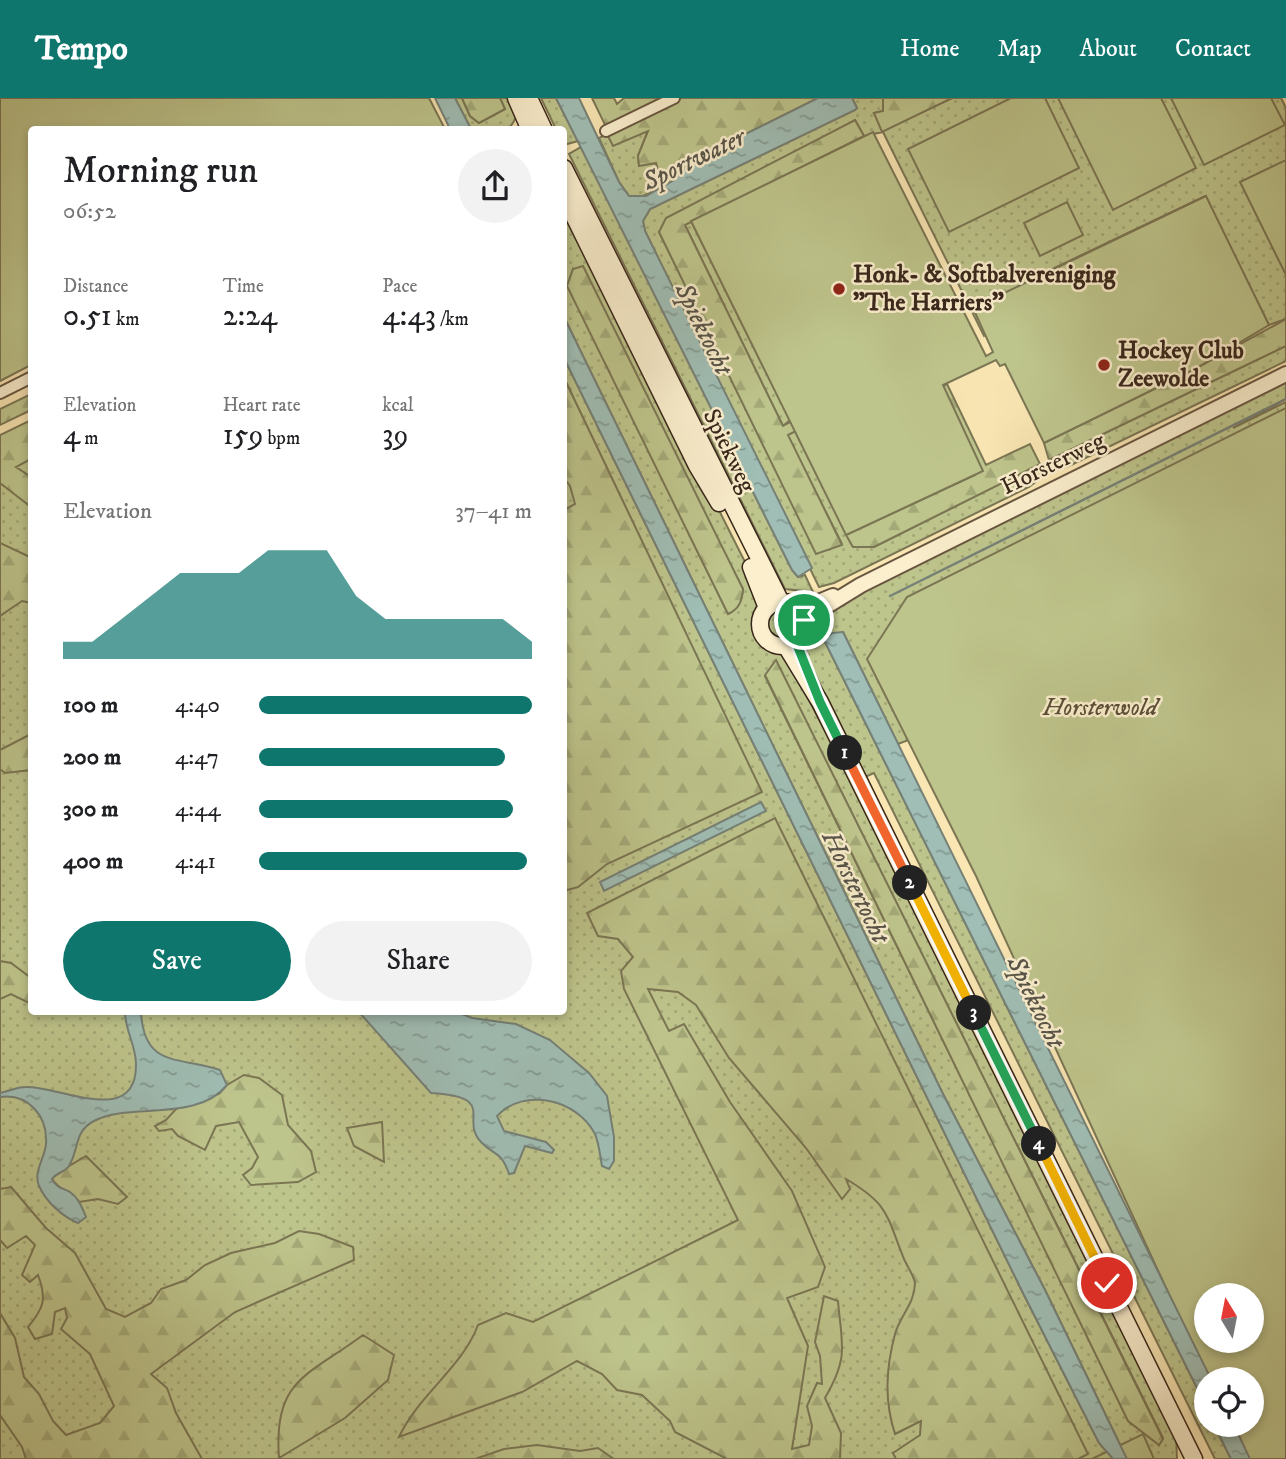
<!DOCTYPE html>
<html lang="en">
<head>
<meta charset="utf-8">
<style>
	:root { --surface:#fff; --page:#f2f2f2; --text:#202124; --muted:#757577; --accent:#0f766e }
	body { margin:0; font-family:"IM FELL DW Pica",serif; background:var(--page); color:var(--text); height:100vh; display:flex; flex-direction:column; font-size:26px; white-space:nowrap }
	* { box-sizing:border-box; margin:0 }
	p { font-size:23px; color:var(--muted) }
	.icon { flex:none; width:38px; height:38px; fill:none; stroke:currentColor; stroke-width:2; stroke-linecap:round; stroke-linejoin:round }
	.map { position:relative; flex:1; overflow:hidden }
	.sheet { position:absolute; left:28px; top:28px; width:539px; height:889px; display:flex; flex-direction:column; background:var(--surface); border-radius:7px; box-shadow:0 4px 10px #0003 }
	.sheet>* { flex:none }
	.needle { width:46px; rotate:350deg }
	.tools { position:absolute; left:1194px; top:1185px; display:grid; gap:14px }
	.tools a { display:grid; place-items:center; width:70px; height:70px; border-radius:50%; background:var(--surface); box-shadow:0 4px 10px #0003; font-size:35px }
	.pin { position:absolute; display:grid; place-items:center; width:60px; height:60px; color:#fff; margin:-30px; border:4px solid #fff; border-radius:50%; box-shadow:0 2px 7px #0007 }
	.km { position:absolute; width:35px; height:35px; margin:-18px; border-radius:50%; background:#222; color:#fff; font-size:19px; line-height:35px; text-align:center }
	.round { display:grid; place-items:center; flex:none; width:74px; height:74px; border-radius:37px; background:var(--page) }
	.summary { display:flex; align-items:center; justify-content:space-between; height:119px; padding:0 35px }
	h1 { font-size:38px; font-weight:600; line-height:52px }
	.stats { display:grid; grid-template-columns:repeat(3,1fr); gap:10px; height:119px; padding:7px 35px }
	.stats div { display:grid; align-content:center }
	.stats b { font-size:30px; font-weight:600 }
	.stats small { font-size:19px; font-weight:400 }
	.stats p { font-size:19px }
	.chart { height:196px; padding:14px 35px }
	.chart p { display:flex; justify-content:space-between }
	.chart svg { width:100%; height:126px; margin-top:7px; fill:var(--accent); opacity:.7 }
	.cta { display:flex; gap:14px; margin-top:auto; padding:14px 35px }
	.cta a { flex:1; height:80px; border-radius:42px; background:var(--accent); color:#fff; font-size:28px; font-weight:600; line-height:80px; text-align:center }
	.cta a+a { background:var(--page); color:var(--text) }
	ul { padding:0 35px; list-style:none; font-size:23px }
	li { display:grid; grid-template-columns:112px 84px 1fr; align-items:center; height:52px }
	li i { height:18px; border-radius:9px; background:var(--accent) }
	header { display:flex; align-items:center; gap:42px; box-sizing:border-box; height:98px; padding:0 35px; background:var(--accent); color:#fff }
	header strong { font-size:33px }
	nav { display:flex; gap:38px; margin-inline-start:auto; font-size:24px }
	.map>svg:first-child { display:block }
	.grass { fill:url(#grass-dots); stroke:#7b7654; stroke-width:2; fill-rule:evenodd }
	.forest { fill:url(#forest-firs); stroke:#7b7654; stroke-width:2 }
	.green { fill:#bec58c; stroke:#7b7654; stroke-width:2; fill-rule:evenodd }
	.water { fill:url(#water-ripples); stroke:#768177; stroke-width:2 }
	.lines { fill:none; stroke-linecap:round; stroke-linejoin:round }
	.stream { stroke:#768177; stroke-width:2.5 }
	.minor-casing { stroke:#685641; stroke-width:14 }
	.tertiary-casing { stroke:#685641; stroke-width:18 }
	.secondary-casing { stroke:#38261b; stroke-width:19 }
	.minor { stroke:#fbefce; stroke-width:10 }
	.tertiary { stroke:#fbefce; stroke-width:14 }
	.secondary { stroke:#fbefce; stroke-width:16 }
	.split-1-casing { stroke:#fff; stroke-width:14 }
	.split-2-casing { stroke:#fff; stroke-width:14 }
	.split-3-casing { stroke:#fff; stroke-width:14 }
	.split-4-casing { stroke:#fff; stroke-width:14 }
	.split-5-casing { stroke:#fff; stroke-width:14 }
	.split-1 { stroke:#22a559; stroke-width:9 }
	.split-2 { stroke:#f0652b; stroke-width:9 }
	.split-3 { stroke:#f5b400; stroke-width:9 }
	.split-4 { stroke:#22a559; stroke-width:9 }
	.split-5 { stroke:#f5b400; stroke-width:9 }
	.poi-dot { fill:#8f2418; stroke:#fbefce; stroke-width:2.5 }
	.labels { text-anchor:middle; dominant-baseline:central; stroke-width:5; stroke-linejoin:round; paint-order:stroke }
	.poi-label { font-size:24px; font-weight:bold; fill:#38261b; stroke:#fbefce; text-anchor:start }
	.street-label { font-size:24px; fill:#38261b; stroke:#fbefce }
	.park-label { font-size:24px; font-style:italic; fill:#5a4e37; stroke:#fbefce }
	.water-label { font-size:26px; font-style:italic; fill:#575449; stroke:#fbefce }
</style>
</head>
<body>
<header>
<strong>Tempo</strong>
<nav><a>Home</a><a>Map</a><a>About</a><a>Contact</a></nav>
</header>
<div class="map">
<svg width="1286" height="1361" viewBox="0 0 1286 1361">
	<defs>
		<pattern id="grass-dots" width="8" height="8" patternUnits="userSpaceOnUse" patternTransform="scale(1.75)"><rect width="8" height="8" fill="#bec58c"/><path d="M2 2h.1M6 6h.1" fill="none" stroke="#a4a978" stroke-width="1.8" stroke-linecap="round"/></pattern>
		<pattern id="forest-firs" width="22" height="20" patternUnits="userSpaceOnUse" patternTransform="scale(1.75)"><rect width="22" height="20" fill="#bec58c"/><path d="M5 1l3.5 6h-7zM16 11l3.5 6h-7z" fill="#a4a978"/></pattern>
		<pattern id="water-ripples" width="26" height="14" patternUnits="userSpaceOnUse" patternTransform="scale(1.75)"><rect width="26" height="14" fill="#a0beb5"/><path d="M2 4q2-2 4 0t4 0M15 11q2-2 4 0t4 0" fill="none" stroke="#839a92"/></pattern>
	</defs>
	<rect width="100%" height="100%" fill="#f9e6b3"/>
	<filter id="stains"><feTurbulence type="fractalNoise" baseFrequency=".00286" numOctaves="4"/><feColorMatrix values="0 0 0 0 .2 0 0 0 0 .09 0 0 0 0 .02 0 0 0 .5 -.17"/></filter>
	<radialGradient id="worn" r=".72"><stop offset=".6" stop-color="#630" stop-opacity="0"/><stop offset="1" stop-color="#630" stop-opacity=".3"/></radialGradient>
	<path class="grass" d="M455,0H462L470,18L479,25L505,11L500,0H513C518,13 518,21 508,31H471Z
		M541,0H556L578,43L564,47V32L556,31Z
		M852,0H883V13L874,15L883,33L952,0H1281L1286,10V221L1269,227L1205,98L1046,174L1060,200L984,238L883,34L864,38L855,22L659,134L782,383L842,446L787,337L795,333L853,449H874L1040,366L1045,377L1029,389L834,485L819,489L645,133L643,123L650,111L855,12L857,10Z
		M648,32L638,58L639,67L656,65L659,77L652,83L655,93L638,100L629,98L619,84L599,40L607,36Z
		M581,49L792,472L798,479L805,477L813,494L785,491L569,56Z
		M564,104L748,470L761,508L755,525L757,537L764,546L784,556L849,677L1176,1336L1177,1361H1127L1045,1192L943,996L564,219ZM573,171L743,491C742,503 739,511 728,516L568,188ZM776,563L1163,1340L1159,1347L1037,1135L765,578Z
		M691,123L790,322L783,328L685,127Z
		M1286,248V263L1069,368L1054,372L1049,362Z
		M564,260L1023,1195L1099,1345L1113,1361H0V355L31,339L32,914H564V318L686,536L564,280Z
		M1286,282V301L1233,330L1286,304V319L922,637L898,646L843,534L824,542L1200,1296L1206,1308V1326L1214,1327L1231,1361H1215L874,675L865,679L808,561C796,524 839,509 864,493Z
		M765 525a16 16 0 1 1 32 0a16 16 0 1 1-32 0Z"/>
	<path class="forest" d="M462,0H500L505,11L479,25L470,18Z
		M592,0H614L617,6L624,0H667L606,29Z
		M679,0H818L691,63L674,82L655,93L652,83L659,76L656,65L639,68L638,58L648,33L613,48L607,36Z
		M883,0H952L882,34L874,15L883,13Z
		M855,22L864,38L685,127L783,328L906,262L912,274L788,337L842,447L816,456L659,134L666,120Z
		M583,168L743,491C742,503 739,511 728,516L567,188L573,171Z
		M1286,221V248L1049,362L1044,345L1193,272Z
		M564,280L762,694L607,766L578,789L564,793V412L575,406L570,388L564,380Z
		M947,286L986,367L1030,346L1040,366L874,449H853L846,437L975,377L937,291Z
		M31,296V312L0,327V311Z
		M31,322V361L16,369L31,379V409L0,385V337Z
		M0,445L32,460L31,505L22,503L0,518Z
		M776,562L1163,1341L1159,1347L1128,1323L765,577Z
		M31,636V672L5,675L0,671V652Z
		M775,720L1088,1356L1078,1361H896L893,1355L920,1337L921,1323L895,1336C884,1302 886,1270 895,1236C900,1218 915,1205 915,1185C914,1178 907,1168 904,1161C886,1117 890,1107 846,1081L850,1091L842,1101L806,1050L729,960L696,907L678,894L648,891L669,933L684,926L730,1004L792,1093L825,1169L818,1189L787,1200L808,1248L792,1351L809,1347L812,1328L807,1308L817,1285L822,1286L820,1258L815,1244L824,1198L838,1203C842,1249 849,1259 825,1300L841,1335L840,1361H727L675,1334L670,1323L642,1297L617,1292L602,1276L577,1263L522,1294L399,1339C419,1296 462,1270 478,1227L506,1215L533,1224L738,1122L624,891L621,873L633,859L618,841L598,838L587,815Z
		M0,863L11,865L31,880V906L11,896L0,901Z
		M244,977L259,980L282,997L288,1027L311,1053L316,1074L298,1084L251,1087L243,1077L252,1070L258,1059L239,1024L216,1028L205,1052L178,1038L172,1031L159,1033L155,1028L166,1022L176,1011L219,996L227,987Z
		M382,1024L384,1064L354,1048L347,1030Z
		M86,1058L127,1099L118,1106L98,1101L79,1104C70,1094 59,1092 52,1081L54,1077Z
		M11,1089L46,1130L75,1155L106,1211L125,1219L151,1205L161,1191L186,1182L205,1167L231,1155L275,1145L299,1133L319,1136L353,1149L354,1162L235,1214L151,1276L167,1290L176,1315L202,1361H26L22,1349L0,1317V1215L15,1240L24,1279L39,1296L53,1323L66,1337L100,1325L114,1308L90,1256L61,1231L67,1220L65,1210L55,1214L52,1236L35,1241L28,1229C44,1210 47,1201 38,1177L30,1184L22,1177L35,1147L26,1138L7,1150L0,1142V1091Z
		M363,1237L394,1257L388,1282L345,1320L279,1360C273,1281 308,1278 363,1237Z
		M537,1347L580,1353L598,1350L614,1361H475L504,1351Z"/>
	<path class="green" d="M0,0H429L445,31L32,32L31,267L0,283Z
		M1011,0H1045L1079,70L949,134L908,51Z
		M1058,0H1161L1196,70L1113,112Z
		M1171,0H1271L1285,27L1204,67Z
		M873,34L986,258L993,254L973,210L1206,98L1269,227L1193,272L1044,345L1005,266L1000,268L996,262L943,287L983,373L846,437L691,123Z
		M1286,62V177L1240,84Z
		M1067,104L1083,137L1040,158L1024,125Z
		M1286,310V1361H1245L1229,1327L1251,1326V1281H1208L976,778L867,561L907,499ZM1206,1197H1251V1242H1206Z
		M1143,1336L1154,1361H1092Z"/>
	<path class="water" d="M435,0H455L471,31H450Z
		M556,0H579L619,84L629,98H646L674,82L691,63L818,0H852L857,10L855,12L650,111L643,123L645,133L812,470L798,479L792,472Z
		M564,219L943,996L1045,1192L1127,1361H1113L1099,1345L1023,1195L564,260Z
		M843,534L1211,1281H1206V1308L824,542L832,535Z
		M761,704L766,713L604,793L600,784Z
		M125,914H141C144,971 180,958 220,972L227,987C196,1025 130,1004 94,1023C74,1033 79,1052 69,1068C65,1074 56,1075 52,1081C57,1090 62,1090 70,1094C79,1100 82,1110 86,1119L78,1125C63,1119 46,1104 39,1088C33,1073 45,1060 46,1046C48,1018 28,995 0,999V995C9,993 17,989 26,989C60,988 137,1030 136,966C136,948 125,932 125,914Z
		M359,914H457L472,920L516,926L550,942L589,975L607,998L614,1039V1063L609,1071L602,1068C600,1058 599,1045 595,1036C577,1001 524,989 497,1018L504,1033L546,1044L554,1052L552,1055L525,1048L514,1075L509,1076C501,1052 495,1059 481,1044C459,1021 499,999 431,995Z
		M1214,1327H1234L1250,1361H1231Z"/>
	<g class="lines">
		<path class="stream" d="M890,498L1286,301"/>
		<g class="minor-casing">
			<path id="minor" d="M606,33L674,0
				M0,295L32,279"/>
		</g>
		<g class="tertiary-casing">
			<path id="tertiary" d="M799,512L833,498
				M804,522L861,487L1286,276"/>
		</g>
		<g class="secondary-casing">
			<path id="secondary" d="M516,0L530,32
				M529,0L544,32
				M564,70L781,504
				M564,98L697,368L719,405
				M751,469L767,510
				M760 526a22 22 0 1 1 44 0a22 22 0 1 1-44 0Z
				M786,548L820,604L1194,1361"/>
		</g>
		<use href="#minor" class="minor"/>
		<use href="#tertiary" class="tertiary"/>
		<use href="#secondary" class="secondary"/>
	</g>
	<g class="lines">
		<g class="split-1-casing">
			<path id="split-1" d="M804,522L802,538L796,544L820,604L845,655"/>
		</g>
		<g class="split-2-casing">
			<path id="split-2" d="M845,655L910,785"/>
		</g>
		<g class="split-3-casing">
			<path id="split-3" d="M910,785L974,915"/>
		</g>
		<g class="split-4-casing">
			<path id="split-4" d="M974,915L1039,1046"/>
		</g>
		<g class="split-5-casing">
			<path id="split-5" d="M1039,1046L1107,1185"/>
		</g>
		<use href="#split-1" class="split-1"/>
		<use href="#split-2" class="split-2"/>
		<use href="#split-3" class="split-3"/>
		<use href="#split-4" class="split-4"/>
		<use href="#split-5" class="split-5"/>
	</g>
	<g class="poi-dot">
		<circle cx="839" cy="191" r="7"/>
		<circle cx="1104" cy="267" r="7"/>
	</g>
	<g class="labels">
		<g class="poi-label">
			<text x="853" y="177">Honk- &amp; Softbalvereniging<tspan x="853" dy="28">"The Harriers"</tspan></text>
			<text x="1118" y="253">Hockey Club<tspan x="1118" dy="28">Zeewolde</tspan></text>
		</g>
		<g class="street-label">
			<text transform="translate(729 353) rotate(64)">Spiekweg</text>
			<text transform="translate(1053 366) rotate(-26)">Horsterweg</text>
		</g>
		<g class="park-label">
			<text x="1100" y="610">Horsterwold</text>
		</g>
		<g class="water-label">
			<text transform="translate(694 62) rotate(-26)">Sportwater</text>
			<text transform="translate(703 231) rotate(64)">Spiektocht</text>
			<text transform="translate(855 789) rotate(64)">Horstertocht</text>
			<text transform="translate(1035 904) rotate(64)">Spiektocht</text>
		</g>
	</g>
	<rect width="100%" height="100%" filter="url(#stains)"/>
	<rect width="100%" height="100%" fill="url(#worn)"/>
</svg>
<div class="tools">
<a><svg class="needle" viewBox="-14 -14 28 28"><path d="M0-13l5 13h-10z" fill="#e53935"/><path d="M0 13l5-13h-10z" fill="#757577"/></svg></a>
<a><svg class="icon" aria-label="locate" viewBox="0 0 24 24"><circle cx="12" cy="12" r="6"/><path d="M12 2v4M12 18v4M2 12h4M18 12h4"/></svg></a>
</div>
<div class="pin" style="left:804px;top:522px;background:#1e9e55"><svg class="icon" aria-label="arrive" viewBox="0 0 24 24"><path d="M6 21V4h12l-3 4 3 4H6"/></svg></div>
<div class="pin" style="left:1107px;top:1185px;background:#d93025"><svg class="icon" aria-label="check" viewBox="0 0 24 24"><path d="M5 12l5 5 9-10"/></svg></div>
<b class="km" style="left:845px;top:655px">1</b>
<b class="km" style="left:910px;top:785px">2</b>
<b class="km" style="left:974px;top:915px">3</b>
<b class="km" style="left:1039px;top:1046px">4</b>
<section class="sheet">
<div class="summary"><div><h1>Morning run</h1><p>06:52</p></div><a class="round"><svg class="icon" aria-label="share" viewBox="0 0 24 24"><path d="M12 15V3M7 8l5-5 5 5M5 13v7h14v-7"/></svg></a></div>
<div class="stats">
<div><p>Distance</p><b>0.51<small> km</small></b></div>
<div><p>Time</p><b>2:24</b></div>
<div><p>Pace</p><b>4:43<small> /km</small></b></div>
</div>
<div class="stats">
<div><p>Elevation</p><b>4<small> m</small></b></div>
<div><p>Heart rate</p><b>159<small> bpm</small></b></div>
<div><p>kcal</p><b>39</b></div>
</div>
<div class="chart"><p><span>Elevation</span>37–41 m</p>
<svg viewBox="0 0 160 44" preserveAspectRatio="none"><path d="M0 44V38L10 38L20 30L30 22L40 14L50 14L60 14L70 6L80 6L90 6L100 22L110 30L120 30L130 30L140 30L150 30L160 38V44z"/></svg>
</div>
<ul>
<li><b>100 m</b>4:40<i style="width:100%"></i></li>
<li><b>200 m</b>4:47<i style="width:90%"></i></li>
<li><b>300 m</b>4:44<i style="width:93%"></i></li>
<li><b>400 m</b>4:41<i style="width:98%"></i></li>
</ul>
<div class="cta"><a>Save</a><a>Share</a></div>
</section>
</div>
</body>
</html>
